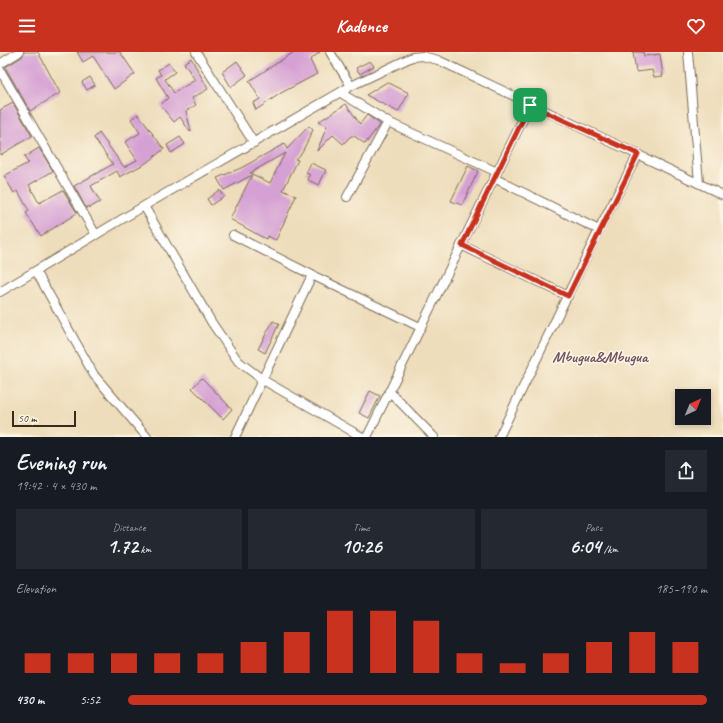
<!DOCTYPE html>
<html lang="en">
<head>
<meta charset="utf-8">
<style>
	:root { --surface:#171b24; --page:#242831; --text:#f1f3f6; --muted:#9ea1a6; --accent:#c8321e }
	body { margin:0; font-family:Caveat,sans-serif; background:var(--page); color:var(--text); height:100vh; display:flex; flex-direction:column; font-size:15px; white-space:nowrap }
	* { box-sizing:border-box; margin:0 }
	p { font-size:13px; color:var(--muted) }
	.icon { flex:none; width:22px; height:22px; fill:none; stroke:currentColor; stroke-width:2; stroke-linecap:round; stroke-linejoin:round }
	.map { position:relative; height:385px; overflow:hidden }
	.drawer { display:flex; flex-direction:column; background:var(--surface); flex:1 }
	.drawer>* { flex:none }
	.needle { width:26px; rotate:44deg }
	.buttons { position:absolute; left:675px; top:337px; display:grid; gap:8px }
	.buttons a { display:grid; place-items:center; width:36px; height:36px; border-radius:0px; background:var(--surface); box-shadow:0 2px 6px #0003; font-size:20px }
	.scale { position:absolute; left:12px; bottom:10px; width:64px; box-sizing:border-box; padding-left:4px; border:2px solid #3b2a1e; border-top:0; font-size:11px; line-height:14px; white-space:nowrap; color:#3b2a1e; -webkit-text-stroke:3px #fcf5e5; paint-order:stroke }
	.pin { position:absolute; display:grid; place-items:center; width:34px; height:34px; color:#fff; margin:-17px; border-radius:8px; box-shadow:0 2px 6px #0006 }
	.round { display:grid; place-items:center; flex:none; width:42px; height:42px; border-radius:0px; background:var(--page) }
	.headline { display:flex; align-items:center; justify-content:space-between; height:68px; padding:0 16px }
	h1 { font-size:22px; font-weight:700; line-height:30px }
	.stats { display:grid; grid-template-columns:repeat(3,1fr); gap:6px; height:68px; padding:4px 16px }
	.stats div { display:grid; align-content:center; border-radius:0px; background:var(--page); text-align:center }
	.stats b { font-size:20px; font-weight:700 }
	.stats small { font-size:11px; font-weight:400 }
	.stats p { font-size:11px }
	.chart { height:112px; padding:8px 16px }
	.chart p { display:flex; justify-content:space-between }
	.chart svg { width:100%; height:72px; margin-top:4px; stroke:var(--accent); stroke-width:6 }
	ul { padding:0 16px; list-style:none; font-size:13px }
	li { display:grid; grid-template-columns:64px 48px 1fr; align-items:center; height:30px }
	li i { height:10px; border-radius:5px; background:var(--accent) }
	header { display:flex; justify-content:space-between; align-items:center; height:52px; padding:0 16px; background:var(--accent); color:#fff; font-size:18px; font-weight:700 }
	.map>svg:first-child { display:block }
	.building { fill:#d5a0d4; fill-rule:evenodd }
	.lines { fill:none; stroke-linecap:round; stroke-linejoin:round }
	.minor-casing { stroke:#7a6955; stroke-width:10 }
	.minor { stroke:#fff; stroke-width:8 }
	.route-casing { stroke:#fff; stroke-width:8 }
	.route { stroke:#c8321e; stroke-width:5 }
	.labels { text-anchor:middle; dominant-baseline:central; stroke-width:3; stroke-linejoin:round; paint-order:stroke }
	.quarter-label { font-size:16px; font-weight:bold; fill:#71535e; stroke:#fcf5e5 }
</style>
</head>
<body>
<header><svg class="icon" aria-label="menu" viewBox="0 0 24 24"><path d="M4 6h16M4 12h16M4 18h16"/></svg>Kadence<svg class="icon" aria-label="heart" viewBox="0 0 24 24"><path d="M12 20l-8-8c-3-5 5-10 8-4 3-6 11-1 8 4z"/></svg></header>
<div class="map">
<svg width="723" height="385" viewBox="0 0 723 385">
	<rect width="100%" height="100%" fill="#fcf5e5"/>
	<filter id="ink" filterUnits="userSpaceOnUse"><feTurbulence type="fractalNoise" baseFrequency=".025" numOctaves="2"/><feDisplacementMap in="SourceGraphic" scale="8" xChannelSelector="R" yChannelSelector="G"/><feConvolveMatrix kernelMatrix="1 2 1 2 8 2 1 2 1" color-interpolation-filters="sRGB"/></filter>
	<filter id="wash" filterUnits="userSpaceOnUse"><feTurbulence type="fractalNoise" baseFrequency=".012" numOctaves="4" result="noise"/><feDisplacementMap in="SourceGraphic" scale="16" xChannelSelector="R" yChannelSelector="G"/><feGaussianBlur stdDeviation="0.9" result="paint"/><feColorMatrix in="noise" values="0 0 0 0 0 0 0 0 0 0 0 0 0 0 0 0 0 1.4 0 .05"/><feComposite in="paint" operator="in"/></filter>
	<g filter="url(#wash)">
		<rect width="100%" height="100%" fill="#edb"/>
		<g id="blocks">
			<path class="building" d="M24,0H38L60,41L30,59L5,15L22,5Z
				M77,0H120L135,22L114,37L93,4L83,10Z
				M294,0H320L310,8L317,22L281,41L256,58L253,51L260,47L249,29Z
				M633,0H643L644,4L660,2L663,24L654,25L652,18L636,20Z
				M191,6L208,37L192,46L196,53L186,59L191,79L190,80L180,65L174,70L160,53L168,46L156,26L161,23L158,18L169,11L175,20L165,27L174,41L195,28L184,11Z
				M237,9L247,23L231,35L222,20Z
				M370,9L374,14L360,22L356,16Z
				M90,25L95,33L87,38L82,30Z
				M387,30L409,41L398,60L366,43Z
				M13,51L32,84L0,103V58Z
				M346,52L360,72L367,63L380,72L365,92L354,84H351L343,92L333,83L317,99L327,74L318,70Z
				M138,62L164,97L146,111L120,125L117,119L91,134L100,150L89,156L88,154L86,156L74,134L113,112L94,86L99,81L124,115L137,108L125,90L140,81L131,67Z
				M309,74L313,78L302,100L295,107L298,108L283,138L296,144L276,188L267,184L266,187L260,184L230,167L252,123L224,138L217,126L241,116L284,92L287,97ZM285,101L270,131L250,121Z
				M180,85L185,92L171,101L167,93Z
				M39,96L53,119L29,133L39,151L63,138L77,161L41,184L26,161L29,159L18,139L14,141L4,124L28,111L24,105Z
				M311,111L326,118L319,133L308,128L310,123L306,121Z
				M468,114L478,119L462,153L451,149Z
				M219,138L224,144L211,153L207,147Z
				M273,269L279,272L265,301L258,297Z
				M202,326L232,357L223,367L192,336Z
				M370,339L380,344L369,366L359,361Z"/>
		</g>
	</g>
	<g filter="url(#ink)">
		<use href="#blocks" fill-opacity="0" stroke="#7a6955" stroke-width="1"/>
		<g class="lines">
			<g class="minor-casing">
				<path id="minor" d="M196,0L254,91
					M330,0L351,34
					M688,0L699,131
					M0,12L19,0
					M0,18L96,183
					M341,41L388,70L497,120
					M494,126L599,178
					M347,145L388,70
					M144,154L212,271L238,309L263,328L362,385
					M233,183L312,223
					M461,193L568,244
					M36,219L94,323L147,385
					M0,240L144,154L351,34L412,5L422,4L438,8L723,143
					M389,339L434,385
					M235,385L312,223L420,275
					M367,385L530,53
					M499,385L599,178L638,102"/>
			</g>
			<use href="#minor" class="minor"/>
		</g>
	</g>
	<g class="lines" filter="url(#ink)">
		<g class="route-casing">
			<path id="route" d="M530,53L638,102L568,244L462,193Z"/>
		</g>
		<use href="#route" class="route"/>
	</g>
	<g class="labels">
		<g class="quarter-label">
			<text x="600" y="305">Mbugua&amp;Mbugua</text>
		</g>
	</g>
</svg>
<div class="buttons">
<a><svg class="needle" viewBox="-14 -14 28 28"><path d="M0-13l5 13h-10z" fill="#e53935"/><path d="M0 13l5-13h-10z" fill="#9ea1a6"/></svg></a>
</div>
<div class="scale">50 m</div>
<div class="pin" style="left:530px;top:53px;background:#1e9e55"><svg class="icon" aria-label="arrive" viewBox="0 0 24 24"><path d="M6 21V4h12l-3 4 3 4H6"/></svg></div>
</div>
<section class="drawer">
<div class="headline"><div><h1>Evening run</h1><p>19:42 · 4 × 430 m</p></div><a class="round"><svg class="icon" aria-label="share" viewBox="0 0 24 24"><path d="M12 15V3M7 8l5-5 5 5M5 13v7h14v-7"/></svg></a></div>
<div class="stats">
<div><p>Distance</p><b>1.72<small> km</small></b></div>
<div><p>Time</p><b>10:26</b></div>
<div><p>Pace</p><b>6:04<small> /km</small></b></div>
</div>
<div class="chart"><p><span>Elevation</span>185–190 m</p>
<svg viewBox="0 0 160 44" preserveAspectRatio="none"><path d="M5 44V32M15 44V32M25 44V32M35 44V32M45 44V32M55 44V25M65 44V19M75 44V6M85 44V6M95 44V12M105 44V32M115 44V38M125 44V32M135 44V25M145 44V19M155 44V25"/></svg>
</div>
<ul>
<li><b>430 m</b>5:52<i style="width:100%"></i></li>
</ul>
</section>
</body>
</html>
